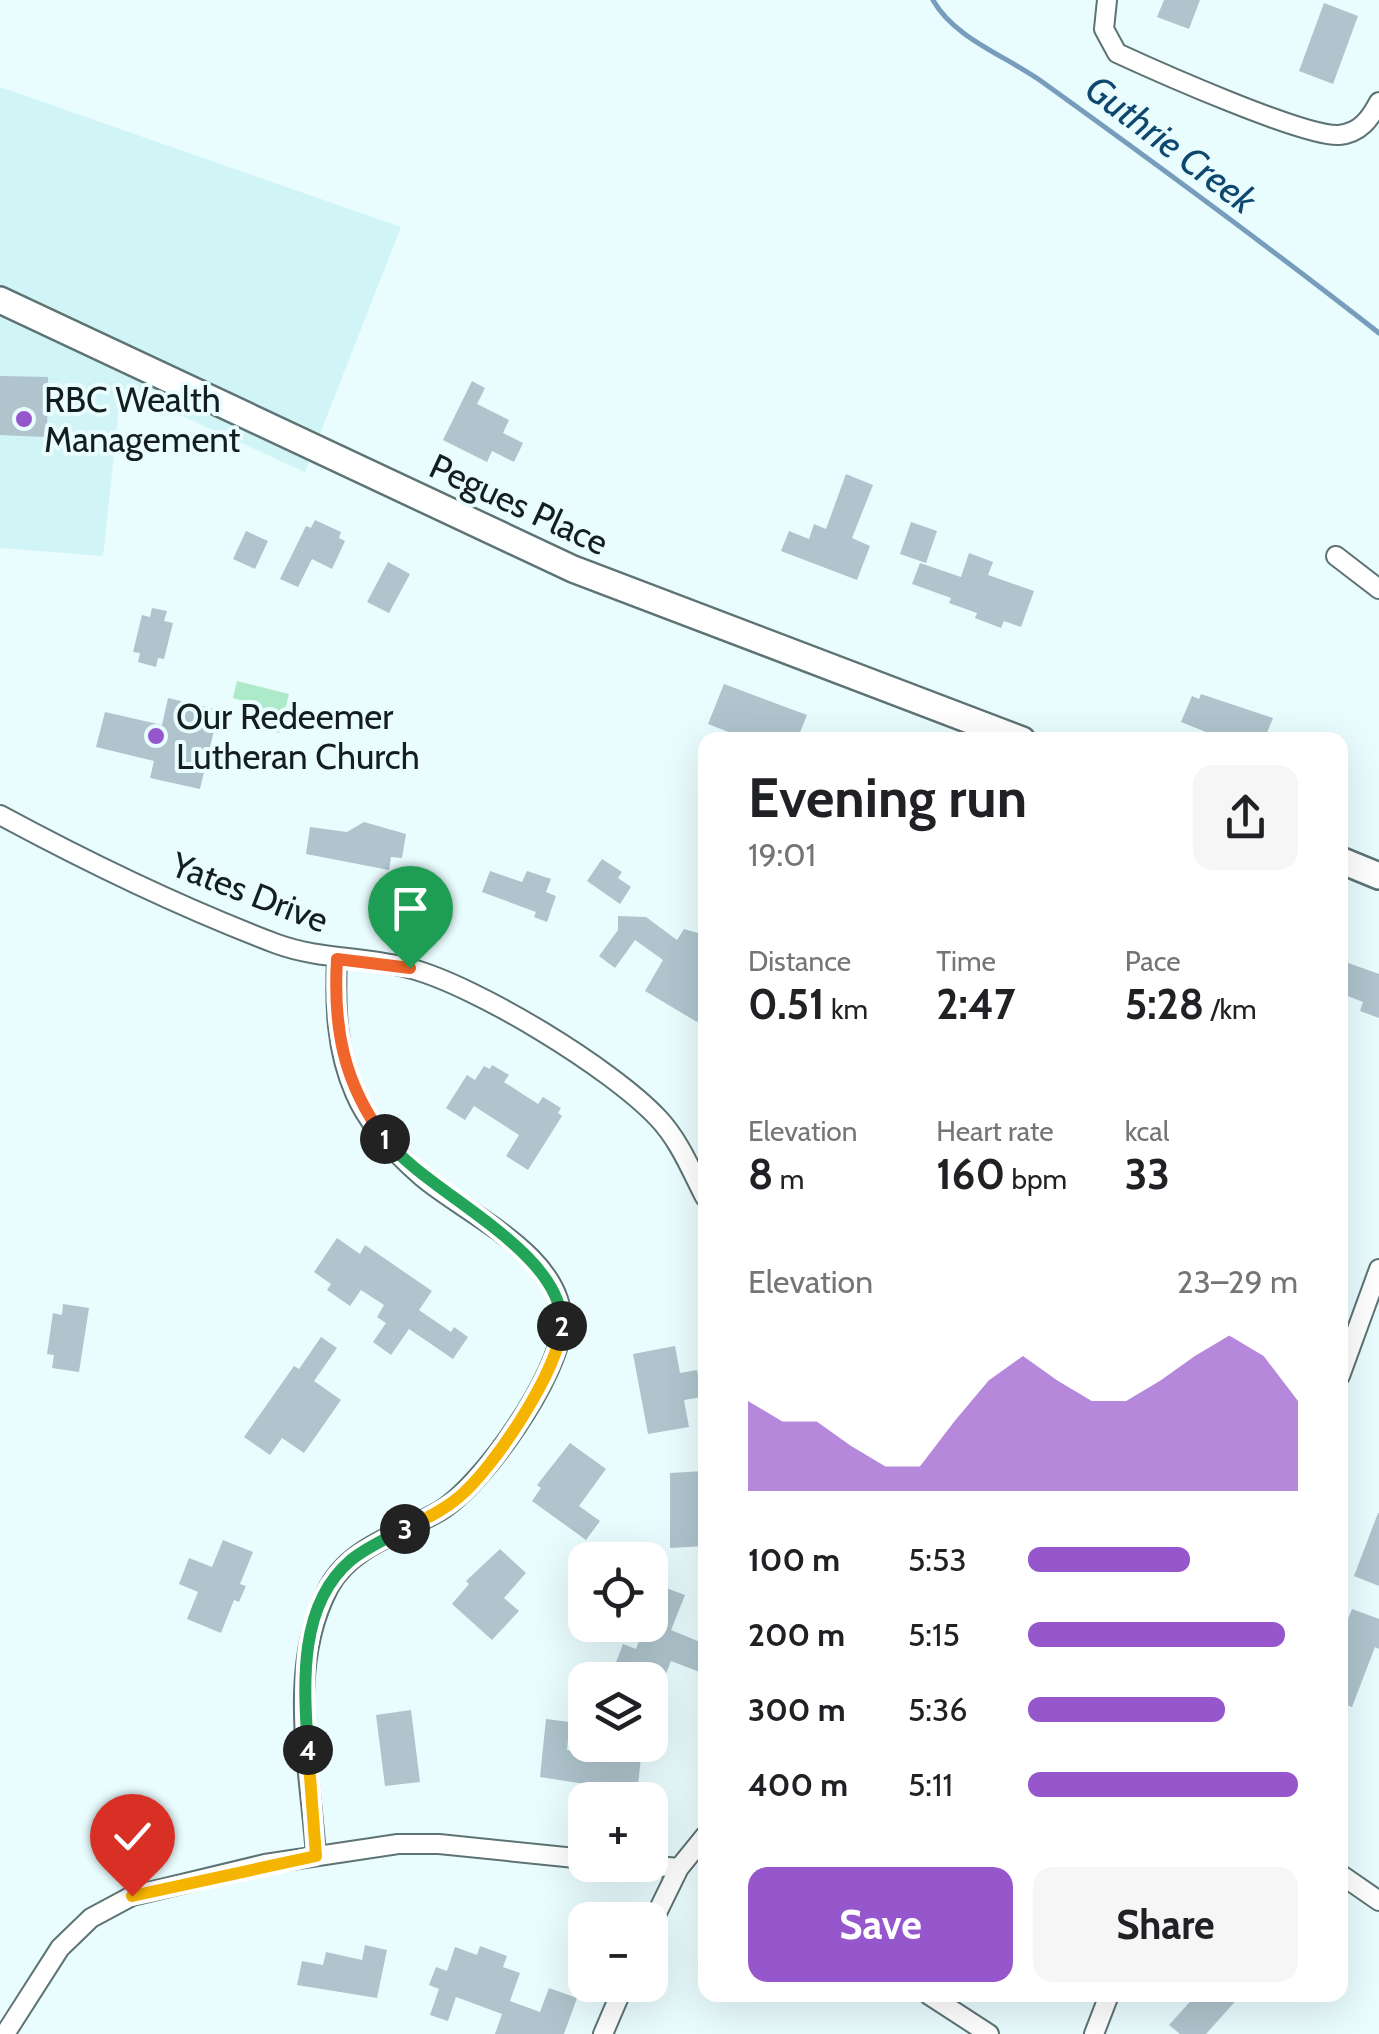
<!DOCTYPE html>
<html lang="en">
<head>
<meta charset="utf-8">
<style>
	:root { --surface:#fff; --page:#f6f6f6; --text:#202124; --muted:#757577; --accent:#9657cd }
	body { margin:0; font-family:Cabin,sans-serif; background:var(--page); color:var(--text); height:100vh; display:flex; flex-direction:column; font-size:38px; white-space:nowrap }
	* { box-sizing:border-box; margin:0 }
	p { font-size:32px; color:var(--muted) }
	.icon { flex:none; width:55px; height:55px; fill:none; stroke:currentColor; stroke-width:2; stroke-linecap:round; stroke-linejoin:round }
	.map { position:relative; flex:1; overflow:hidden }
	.panel { position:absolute; left:698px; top:732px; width:650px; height:1270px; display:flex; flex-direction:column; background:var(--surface); border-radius:20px; box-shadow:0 10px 40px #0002 }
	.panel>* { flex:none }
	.fabs { position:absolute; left:568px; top:1542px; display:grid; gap:20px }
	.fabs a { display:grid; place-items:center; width:100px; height:100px; border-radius:20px; background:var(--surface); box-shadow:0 10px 40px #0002; font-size:50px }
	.pin { position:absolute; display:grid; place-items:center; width:85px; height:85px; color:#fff; margin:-102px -42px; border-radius:50% 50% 50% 0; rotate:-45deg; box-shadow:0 0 10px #0007 }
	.pin .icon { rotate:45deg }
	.km { position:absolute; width:50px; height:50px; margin:-25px; border-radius:50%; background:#222; color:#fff; font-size:28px; line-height:50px; text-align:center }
	.round { display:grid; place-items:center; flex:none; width:105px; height:105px; border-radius:20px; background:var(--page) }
	.headline { display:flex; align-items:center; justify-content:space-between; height:170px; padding:0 50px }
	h1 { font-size:55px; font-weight:800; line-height:75px }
	.metrics { display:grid; grid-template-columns:repeat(3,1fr); gap:15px; height:170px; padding:10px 50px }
	.metrics div { display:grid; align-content:center }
	.metrics b { font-size:42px; font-weight:800 }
	.metrics small { font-size:28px; font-weight:400 }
	.metrics p { font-size:28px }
	.chart { height:280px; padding:20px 50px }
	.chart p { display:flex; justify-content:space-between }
	.chart svg { width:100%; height:180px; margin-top:10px; fill:var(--accent); opacity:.7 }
	.action { display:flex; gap:20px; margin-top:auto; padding:20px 50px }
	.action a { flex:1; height:115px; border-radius:20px; background:var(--accent); color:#fff; font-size:40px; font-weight:800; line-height:115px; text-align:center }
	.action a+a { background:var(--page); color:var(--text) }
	ul { padding:0 50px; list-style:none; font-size:32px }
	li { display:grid; grid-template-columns:160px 120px 1fr; align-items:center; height:75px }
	li i { height:25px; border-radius:12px; background:var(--accent) }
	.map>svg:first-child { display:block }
	.built { fill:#d1f4f7 }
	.green { fill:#adeaca }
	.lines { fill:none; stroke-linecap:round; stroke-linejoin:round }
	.stream { stroke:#789dbc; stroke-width:5 }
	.building { fill:#afc4cd }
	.street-casing { stroke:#5d7374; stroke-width:22 }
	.secondary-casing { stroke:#5d7374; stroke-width:30 }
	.street { stroke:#fff; stroke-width:18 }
	.secondary { stroke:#fff; stroke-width:25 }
	.split-1-casing { stroke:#fff; stroke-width:20 }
	.split-2-casing { stroke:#fff; stroke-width:20 }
	.split-3-casing { stroke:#fff; stroke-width:20 }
	.split-4-casing { stroke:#fff; stroke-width:20 }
	.split-5-casing { stroke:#fff; stroke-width:20 }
	.split-1 { stroke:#f0652b; stroke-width:12 }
	.split-2 { stroke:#22a559; stroke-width:12 }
	.split-3 { stroke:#f5b400; stroke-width:12 }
	.split-4 { stroke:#22a559; stroke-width:12 }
	.split-5 { stroke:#f5b400; stroke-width:12 }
	.poi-dot { fill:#9657cd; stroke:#e9fcfe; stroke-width:4 }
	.labels { text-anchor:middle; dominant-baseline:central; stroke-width:8; stroke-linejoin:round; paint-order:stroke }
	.poi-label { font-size:35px; fill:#151e1e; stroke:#e9fcfe; text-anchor:start }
	.street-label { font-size:35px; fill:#151e1e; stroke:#e9fcfe }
	.water-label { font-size:38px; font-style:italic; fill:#0e486f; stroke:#e9fcfe }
</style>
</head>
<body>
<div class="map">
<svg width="1379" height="2034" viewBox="0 0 1379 2034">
	<rect width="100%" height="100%" fill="#e9fcfe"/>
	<path class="built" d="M0,87L401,227L305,472L121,388L103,556L0,548Z"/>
	<path class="green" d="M237,681L289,694L279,733L248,725L253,704L233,698Z"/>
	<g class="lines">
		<path class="stream" d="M933,0C954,38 1006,56 1041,81C1155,163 1268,246 1379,333"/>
	</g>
	<path class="building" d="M1164,0H1200L1189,29L1157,17Z
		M1324,3L1358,16L1333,84L1299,71Z
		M0,376L48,377L47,437L0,435Z
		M472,381L485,388L477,404L509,420L503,433L523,443L514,462L492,451L487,462L443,440Z
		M846,474L873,485L852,538L870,546L857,580L781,551L789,531L809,539L814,524L826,529Z
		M315,520L341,532L339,538L345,541L332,569L312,559L298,587L280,579L306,526L311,528Z
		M911,522L937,531L926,563L900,554Z
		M246,531L268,541L255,569L233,559Z
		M969,553L993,562L988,575L1034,591L1021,627L1004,621L1001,628L975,618L977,613L949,603L951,598L912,584L920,563L961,577Z
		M388,562L410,574L389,613L367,602Z
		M152,608L167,611L164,621L173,623L164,659L158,658L156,667L138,662L140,653L133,652L142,615L150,617Z
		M724,684L807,715L797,740H749L708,724Z
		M1201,694L1273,718L1264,740H1226L1181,722L1192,696L1199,699Z
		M168,698L219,710L200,789L150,778L154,761L96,747L105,712L162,725Z
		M364,822L406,834L402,858L391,857L389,870L306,854L310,827L347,832Z
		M602,859L622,872L618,878L631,887L620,904L587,881Z
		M490,871L522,882L527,871L551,879L546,892L556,896L547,922L534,917L536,912L482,892Z
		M618,916L646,917L677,940L684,929L705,935V1013L697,1022L645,991L663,960L635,940L615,968L599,956L618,930Z
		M1340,960L1379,974V1018L1360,1011L1363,1002L1340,993Z
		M492,1065L509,1075L504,1082L538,1104L543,1097L561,1108L558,1113L562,1116L528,1170L506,1156L519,1135L474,1106L465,1120L446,1108L467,1075L475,1080L484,1066L490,1069Z
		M337,1238L360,1254L365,1245L432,1291L419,1310L451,1332L454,1327L468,1337L453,1359L409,1329L391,1355L373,1342L386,1323L377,1317L384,1305L361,1290L350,1306L327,1290L331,1284L314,1272Z
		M63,1304L89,1308L79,1372L52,1368L54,1355L47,1354L53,1313L62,1315Z
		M321,1337L337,1348L314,1381L341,1400L304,1453L282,1438L270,1455L244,1437L294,1366L299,1369Z
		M675,1346L680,1373L697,1370L702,1397L684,1400L689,1427L648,1434L633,1354Z
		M570,1443L606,1469L579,1506L600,1521L586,1540L532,1501L541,1488L537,1485Z
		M705,1471V1546L670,1548V1473Z
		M1378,1513H1379V1586L1354,1576Z
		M223,1540L253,1552L240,1584L246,1586L239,1602L234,1600L221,1633L187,1619L198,1592L179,1584L189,1558L212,1567Z
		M500,1549L526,1573L504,1598L519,1611L492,1640L452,1604L469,1584L466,1581Z
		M661,1586L685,1595L671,1630L705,1644V1674L671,1661L651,1711L650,1680H638L640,1675L615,1665L623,1644L636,1649L645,1625H650Z
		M1352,1609L1379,1619V1649L1375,1647L1352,1707L1340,1703V1639Z
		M411,1710L420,1782L385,1786L376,1715Z
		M546,1719L570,1722L567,1750L641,1757L638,1786L611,1784V1788L540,1777Z
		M365,1945L387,1950L377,1998L297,1985L302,1961L323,1965L326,1952L362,1960Z
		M480,1946L507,1956L503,1967L520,1973L510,2001L540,2012L549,1988L577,1998L564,2034H495L502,2014L456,1997L448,2021L430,2015L439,1989L429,1985L436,1967L447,1971L455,1947L477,1955Z
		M1196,1995H1241L1206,2034H1180L1169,2025Z"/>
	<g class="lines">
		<g class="street-casing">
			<path id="street" d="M1107,0L1104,29L1117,53C1156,71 1304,137 1339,135C1360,133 1370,119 1379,102
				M1336,556L1379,589
				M0,815C89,863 182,908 277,944C321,960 367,956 412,969C478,987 611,1068 658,1118C679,1140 691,1170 705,1197
				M1340,1376L1379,1269
				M316,1856C310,1768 286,1668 329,1587C351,1546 402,1533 440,1511C483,1485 560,1375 562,1324C563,1254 466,1215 421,1176C395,1153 368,1124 355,1093C336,1050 335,1005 337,959
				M646,1865L679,1868L705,1836
				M1340,1874L1379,1901
				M650,1927L679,1868
				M929,1995L989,2034
				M5,2034L60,1948L91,1918L132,1896L265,1864L398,1844H439L585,1859
				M603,2034L624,1985
				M1094,2034L1109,1995"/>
		</g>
		<g class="secondary-casing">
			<path id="secondary" d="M0,300L573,569L1022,740
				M1340,860L1379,876"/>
		</g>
		<use href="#street" class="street"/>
		<use href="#secondary" class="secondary"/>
	</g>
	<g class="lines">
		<g class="split-1-casing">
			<path id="split-1" d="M385,1139C343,1083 333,1027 337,959L410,968"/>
		</g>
		<g class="split-2-casing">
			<path id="split-2" d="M385,1139C430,1195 563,1250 562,1326"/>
		</g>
		<g class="split-3-casing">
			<path id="split-3" d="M405,1529C424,1519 443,1511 459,1497C494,1468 558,1371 562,1326"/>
		</g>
		<g class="split-4-casing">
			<path id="split-4" d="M308,1750C304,1687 297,1606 351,1560C367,1547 387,1538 405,1529"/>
		</g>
		<g class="split-5-casing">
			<path id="split-5" d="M132,1896L316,1856L308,1750"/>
		</g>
		<use href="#split-1" class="split-1"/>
		<use href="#split-2" class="split-2"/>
		<use href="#split-3" class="split-3"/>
		<use href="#split-4" class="split-4"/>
		<use href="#split-5" class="split-5"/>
	</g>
	<g class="poi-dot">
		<circle cx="24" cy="419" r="10"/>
		<circle cx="156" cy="736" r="10"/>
	</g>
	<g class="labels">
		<g class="poi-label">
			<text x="44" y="399">RBC Wealth<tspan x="44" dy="40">Management</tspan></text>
			<text x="176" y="716">Our Redeemer<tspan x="176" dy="40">Lutheran Church</tspan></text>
		</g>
		<g class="street-label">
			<text transform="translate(519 504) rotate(25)">Pegues Place</text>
			<text transform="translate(250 892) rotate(21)">Yates Drive</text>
		</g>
		<g class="water-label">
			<text transform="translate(1171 144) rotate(37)">Guthrie Creek</text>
		</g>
	</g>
</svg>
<div class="fabs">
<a><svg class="icon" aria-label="locate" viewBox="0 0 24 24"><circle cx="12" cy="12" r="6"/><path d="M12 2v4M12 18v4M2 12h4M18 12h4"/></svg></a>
<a><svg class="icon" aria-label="layers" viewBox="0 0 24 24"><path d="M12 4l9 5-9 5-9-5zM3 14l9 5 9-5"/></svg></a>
<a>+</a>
<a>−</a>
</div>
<div class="pin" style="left:410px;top:968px;background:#1e9e55"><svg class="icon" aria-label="arrive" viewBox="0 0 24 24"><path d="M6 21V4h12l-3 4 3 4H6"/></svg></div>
<div class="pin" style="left:132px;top:1896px;background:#d93025"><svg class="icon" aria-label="check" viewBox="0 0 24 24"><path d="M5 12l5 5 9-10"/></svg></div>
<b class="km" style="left:385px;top:1139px">1</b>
<b class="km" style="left:562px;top:1326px">2</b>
<b class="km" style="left:405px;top:1529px">3</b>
<b class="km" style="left:308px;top:1750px">4</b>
<section class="panel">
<div class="headline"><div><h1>Evening run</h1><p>19:01</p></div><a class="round"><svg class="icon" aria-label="share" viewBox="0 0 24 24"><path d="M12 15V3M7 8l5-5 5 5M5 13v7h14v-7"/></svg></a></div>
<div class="metrics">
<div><p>Distance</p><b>0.51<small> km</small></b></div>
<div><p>Time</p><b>2:47</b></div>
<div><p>Pace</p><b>5:28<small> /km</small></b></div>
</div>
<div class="metrics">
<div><p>Elevation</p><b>8<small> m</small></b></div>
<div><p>Heart rate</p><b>160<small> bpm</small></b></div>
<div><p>kcal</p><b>33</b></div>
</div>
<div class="chart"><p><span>Elevation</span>23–29 m</p>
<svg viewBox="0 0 160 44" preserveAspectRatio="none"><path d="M0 44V22L10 27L20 27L30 33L40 38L50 38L60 27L70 17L80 11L90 17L100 22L110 22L120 17L130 11L140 6L150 11L160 22V44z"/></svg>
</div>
<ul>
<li><b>100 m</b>5:53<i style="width:60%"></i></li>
<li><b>200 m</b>5:15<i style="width:95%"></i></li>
<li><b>300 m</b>5:36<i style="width:73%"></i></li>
<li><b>400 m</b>5:11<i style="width:100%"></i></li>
</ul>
<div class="action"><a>Save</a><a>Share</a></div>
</section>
</div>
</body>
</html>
